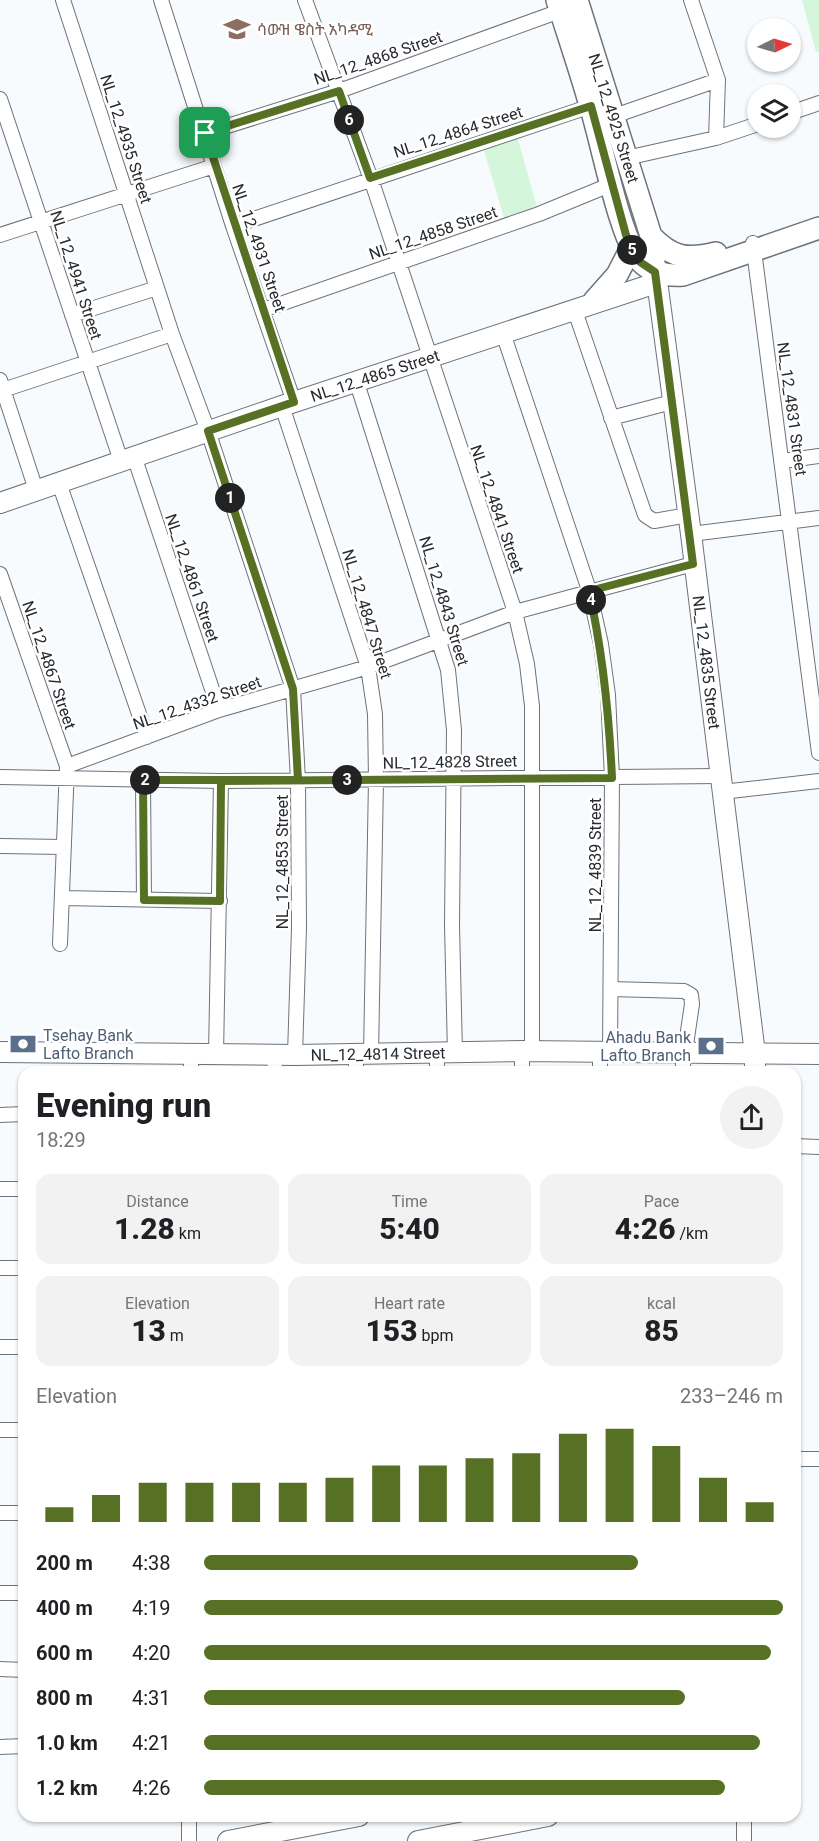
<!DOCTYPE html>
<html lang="en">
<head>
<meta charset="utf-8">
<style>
	:root { --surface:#fff; --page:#f2f2f2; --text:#202124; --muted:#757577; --accent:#567124 }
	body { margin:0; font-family:Roboto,"Noto Sans Ethiopic",sans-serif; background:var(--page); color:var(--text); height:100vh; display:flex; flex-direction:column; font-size:22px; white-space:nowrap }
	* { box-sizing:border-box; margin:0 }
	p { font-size:20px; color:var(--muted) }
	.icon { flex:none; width:33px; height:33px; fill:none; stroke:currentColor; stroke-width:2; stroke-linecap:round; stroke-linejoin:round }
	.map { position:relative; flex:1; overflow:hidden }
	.drawer { position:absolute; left:18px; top:1066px; width:783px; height:756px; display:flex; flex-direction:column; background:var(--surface); border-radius:18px; box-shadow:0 2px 4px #0004 }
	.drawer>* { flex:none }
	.needle { width:39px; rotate:85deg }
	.tools { position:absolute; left:747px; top:18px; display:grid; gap:12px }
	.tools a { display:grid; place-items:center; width:54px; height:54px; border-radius:50%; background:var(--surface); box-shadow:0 2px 4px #0004; font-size:30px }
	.pin { position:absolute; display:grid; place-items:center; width:51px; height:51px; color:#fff; margin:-26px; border-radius:12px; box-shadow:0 3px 9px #0006 }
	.km { position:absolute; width:30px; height:30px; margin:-15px; border-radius:50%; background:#222; color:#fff; font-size:16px; line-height:30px; text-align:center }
	.round { display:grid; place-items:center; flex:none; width:63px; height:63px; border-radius:32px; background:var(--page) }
	.overview { display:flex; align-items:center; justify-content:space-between; height:102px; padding:0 18px }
	h1 { font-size:33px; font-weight:800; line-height:45px }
	.metrics { display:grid; grid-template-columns:repeat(3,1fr); gap:9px; height:102px; padding:6px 18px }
	.metrics div { display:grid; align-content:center; border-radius:15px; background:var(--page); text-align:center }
	.metrics b { font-size:30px; font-weight:800 }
	.metrics small { font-size:16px; font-weight:400 }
	.metrics p { font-size:16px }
	.chart { height:168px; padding:12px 18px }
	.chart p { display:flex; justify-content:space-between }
	.chart svg { width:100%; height:108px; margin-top:6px; stroke:var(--accent); stroke-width:6 }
	ul { padding:0 18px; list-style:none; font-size:20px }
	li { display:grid; grid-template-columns:96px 72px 1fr; align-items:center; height:45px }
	li i { height:15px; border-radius:8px; background:var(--accent) }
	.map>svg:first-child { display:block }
	.green { fill:#d5f6db }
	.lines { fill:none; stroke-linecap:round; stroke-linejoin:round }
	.street-casing { stroke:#6d737a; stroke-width:16 }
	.secondary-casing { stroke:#6d737a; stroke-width:22 }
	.primary-casing { stroke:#6d737a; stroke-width:24 }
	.street { stroke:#fff; stroke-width:14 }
	.secondary { stroke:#fff; stroke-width:20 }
	.primary { stroke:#fff; stroke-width:21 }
	.route-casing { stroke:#fff; stroke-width:12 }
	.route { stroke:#567124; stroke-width:8 }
	.labels { text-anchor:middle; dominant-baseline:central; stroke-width:5; stroke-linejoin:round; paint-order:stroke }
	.education-label { font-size:16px; fill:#785e54; stroke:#fff; text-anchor:start }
	.street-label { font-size:16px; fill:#282a2d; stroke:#fff }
	.service-label { font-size:16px; fill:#4e5e75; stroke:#fff; text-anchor:start }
</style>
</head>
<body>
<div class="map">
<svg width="819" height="1841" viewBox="0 0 819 1841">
	<rect width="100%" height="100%" fill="#f8fbfe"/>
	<path class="green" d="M802,0H819V51L816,52Z
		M516,132L540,218L507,228L482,144Z"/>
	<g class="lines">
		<g class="street-casing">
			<path id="street" d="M63,0L172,334L208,431L293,689L298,780L299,928L295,1055
				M161,0L233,226L294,402
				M305,0L371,179L515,612L527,664L532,706V1051
				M0,99L121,461
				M790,113L819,103
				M614,116L718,80L691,0
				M205,133L339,91L560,11
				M716,138L718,80
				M626,158L716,138L758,124
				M233,226L591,106
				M0,235L214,166
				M753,243L819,753
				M574,308L645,515L654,521L688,515
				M263,310L539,214L612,184
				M72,315L157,288
				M503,333L589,590L601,644L608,695L612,778L610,1054
				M0,380L36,490
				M357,383L448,670L454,730L452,925L455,1053
				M3,390L172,334
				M282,406L368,667L375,714L376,780L371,1055
				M611,418L672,402
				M134,456L219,710
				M783,461L819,456
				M59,483L147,737
				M691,534L819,518
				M0,574L67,766
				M0,777L221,781L720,776
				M143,780L144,900
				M722,792L819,781
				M0,846L64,847
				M62,898L220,901
				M60,944L67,766L219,710L368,667L515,612L693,564
				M611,989L684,991L691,995L692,1004L682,1072
				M522,1051V1072
				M437,1053V1072
				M191,1054V1072
				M356,1054V1072
				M600,1054V1072
				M216,1055L221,781
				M274,1055L275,1072
				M0,1115L24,1114
				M795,1146L819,1147
				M0,1189H24
				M0,1268H24
				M0,1347H24
				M0,1430H24
				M795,1459H819
				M0,1513H24
				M0,1593H24
				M0,1669L24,1670
				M0,1747L24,1746
				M744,1816V1841
				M189,1841V1816"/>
		</g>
		<g class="secondary-casing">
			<g id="secondary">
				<path id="s1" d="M651,236L691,534L755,1054V1072"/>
				<path id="s2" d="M0,503L282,406L656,283"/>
				<path id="s3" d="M0,1052L295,1055L522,1051L819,1054"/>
				<path d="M228,1841L359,1816"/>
				<path d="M418,1841L548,1816"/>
			</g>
		</g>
		<g class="primary-casing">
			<g id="primary">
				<path d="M557,0C568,35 580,70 590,105C601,139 620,241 641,262C653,274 668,276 683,275L819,228"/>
				<path id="s4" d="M577,0L651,236C672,258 687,260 716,253"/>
				<path d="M594,301L617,275L631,248"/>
			</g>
		</g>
		<use href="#street" class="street"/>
		<use href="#secondary" class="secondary"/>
		<use href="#primary" class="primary"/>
	</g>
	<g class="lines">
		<g class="route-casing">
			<path id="route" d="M205,133L294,402L208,431L293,689L298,780H143L144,900L220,901L221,781L612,778C609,714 603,653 589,591L693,564L655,272L640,262L626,235L591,106L370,178L339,91L205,133"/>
		</g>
		<use href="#route" class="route"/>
	</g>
	<defs>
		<g id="school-bare" transform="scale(2.07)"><path d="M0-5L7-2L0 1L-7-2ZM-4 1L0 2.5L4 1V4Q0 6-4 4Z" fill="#8d6e63" stroke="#fff" stroke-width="2.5" paint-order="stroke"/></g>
		<g id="bank-bare" transform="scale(2.07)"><path d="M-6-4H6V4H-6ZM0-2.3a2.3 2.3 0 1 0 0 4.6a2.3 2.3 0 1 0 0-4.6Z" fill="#5c6f8a" stroke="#fff" stroke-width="2.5" paint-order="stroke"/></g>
	</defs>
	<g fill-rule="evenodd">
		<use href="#school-bare" x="237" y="29"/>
		<use href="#bank-bare" x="23" y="1044"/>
		<use href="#bank-bare" x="711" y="1046"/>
	</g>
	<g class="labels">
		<g class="education-label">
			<text x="257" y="29">ሳውዝ ዌስት አካዳሚ</text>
		</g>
		<g class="street-label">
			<text transform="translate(378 58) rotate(-19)">NL_12_4868 Street</text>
			<text stroke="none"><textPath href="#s4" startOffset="124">NL_12_4925 Street</textPath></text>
			<text transform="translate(458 132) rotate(-18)">NL_12_4864 Street</text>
			<text transform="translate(126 139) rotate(72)">NL_12_4935 Street</text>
			<text transform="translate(433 233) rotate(-19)">NL_12_4858 Street</text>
			<text transform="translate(259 248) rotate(71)">NL_12_4931 Street</text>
			<text transform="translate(76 275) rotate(72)">NL_12_4941 Street</text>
			<text stroke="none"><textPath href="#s2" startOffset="396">NL_12_4865 Street</textPath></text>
			<text transform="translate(792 409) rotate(82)">NL_12_4831 Street</text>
			<text transform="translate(497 509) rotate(71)">NL_12_4841 Street</text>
			<text transform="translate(192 578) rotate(71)">NL_12_4861 Street</text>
			<text transform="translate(444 601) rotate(73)">NL_12_4843 Street</text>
			<text transform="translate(367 614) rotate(73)">NL_12_4847 Street</text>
			<text stroke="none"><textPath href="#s1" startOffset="430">NL_12_4835 Street</textPath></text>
			<text transform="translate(49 665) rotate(71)">NL_12_4867 Street</text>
			<text transform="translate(197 703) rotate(-19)">NL_12_4332 Street</text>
			<text transform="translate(450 762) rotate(-1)">NL_12_4828 Street</text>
			<text transform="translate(282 862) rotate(-90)">NL_12_4853 Street</text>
			<text transform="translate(595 865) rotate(-90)">NL_12_4839 Street</text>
			<text stroke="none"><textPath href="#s3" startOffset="378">NL_12_4814 Street</textPath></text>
		</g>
		<g class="service-label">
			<text x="43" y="1035">Tsehay Bank<tspan x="43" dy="18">Lafto Branch</tspan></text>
			<text x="691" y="1037" text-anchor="end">Ahadu Bank<tspan x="691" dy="18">Lafto Branch</tspan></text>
		</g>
	</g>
</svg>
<div class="tools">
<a><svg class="needle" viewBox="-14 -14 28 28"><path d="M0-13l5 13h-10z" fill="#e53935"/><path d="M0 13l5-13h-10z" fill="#757577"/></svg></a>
<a><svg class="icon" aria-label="layers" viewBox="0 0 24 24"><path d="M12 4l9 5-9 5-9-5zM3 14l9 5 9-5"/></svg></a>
</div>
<div class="pin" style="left:205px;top:133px;background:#1e9e55"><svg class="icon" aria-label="arrive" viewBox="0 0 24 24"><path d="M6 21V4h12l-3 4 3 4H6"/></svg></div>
<b class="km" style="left:230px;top:498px">1</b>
<b class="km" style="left:145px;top:780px">2</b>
<b class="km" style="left:347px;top:780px">3</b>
<b class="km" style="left:591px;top:600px">4</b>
<b class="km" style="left:632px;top:250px">5</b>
<b class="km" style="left:349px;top:120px">6</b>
<section class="drawer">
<div class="overview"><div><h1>Evening run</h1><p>18:29</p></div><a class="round"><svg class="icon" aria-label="share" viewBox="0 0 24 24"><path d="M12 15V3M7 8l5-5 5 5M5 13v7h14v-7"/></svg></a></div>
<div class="metrics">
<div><p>Distance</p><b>1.28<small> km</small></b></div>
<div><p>Time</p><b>5:40</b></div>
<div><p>Pace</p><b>4:26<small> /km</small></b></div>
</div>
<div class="metrics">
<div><p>Elevation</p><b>13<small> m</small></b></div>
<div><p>Heart rate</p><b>153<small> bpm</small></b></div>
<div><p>kcal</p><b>85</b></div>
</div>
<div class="chart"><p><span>Elevation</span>233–246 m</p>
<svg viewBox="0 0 160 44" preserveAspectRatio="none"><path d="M5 44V38M15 44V33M25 44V28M35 44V28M45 44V28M55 44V28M65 44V26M75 44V21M85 44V21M95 44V18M105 44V16M115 44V8M125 44V6M135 44V13M145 44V26M155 44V36"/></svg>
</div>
<ul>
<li><b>200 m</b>4:38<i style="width:75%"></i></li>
<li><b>400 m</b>4:19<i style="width:100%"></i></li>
<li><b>600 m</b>4:20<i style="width:98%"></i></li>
<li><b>800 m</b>4:31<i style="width:83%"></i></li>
<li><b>1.0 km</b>4:21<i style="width:96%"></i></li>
<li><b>1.2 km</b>4:26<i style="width:90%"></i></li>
</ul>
</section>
</div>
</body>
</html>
